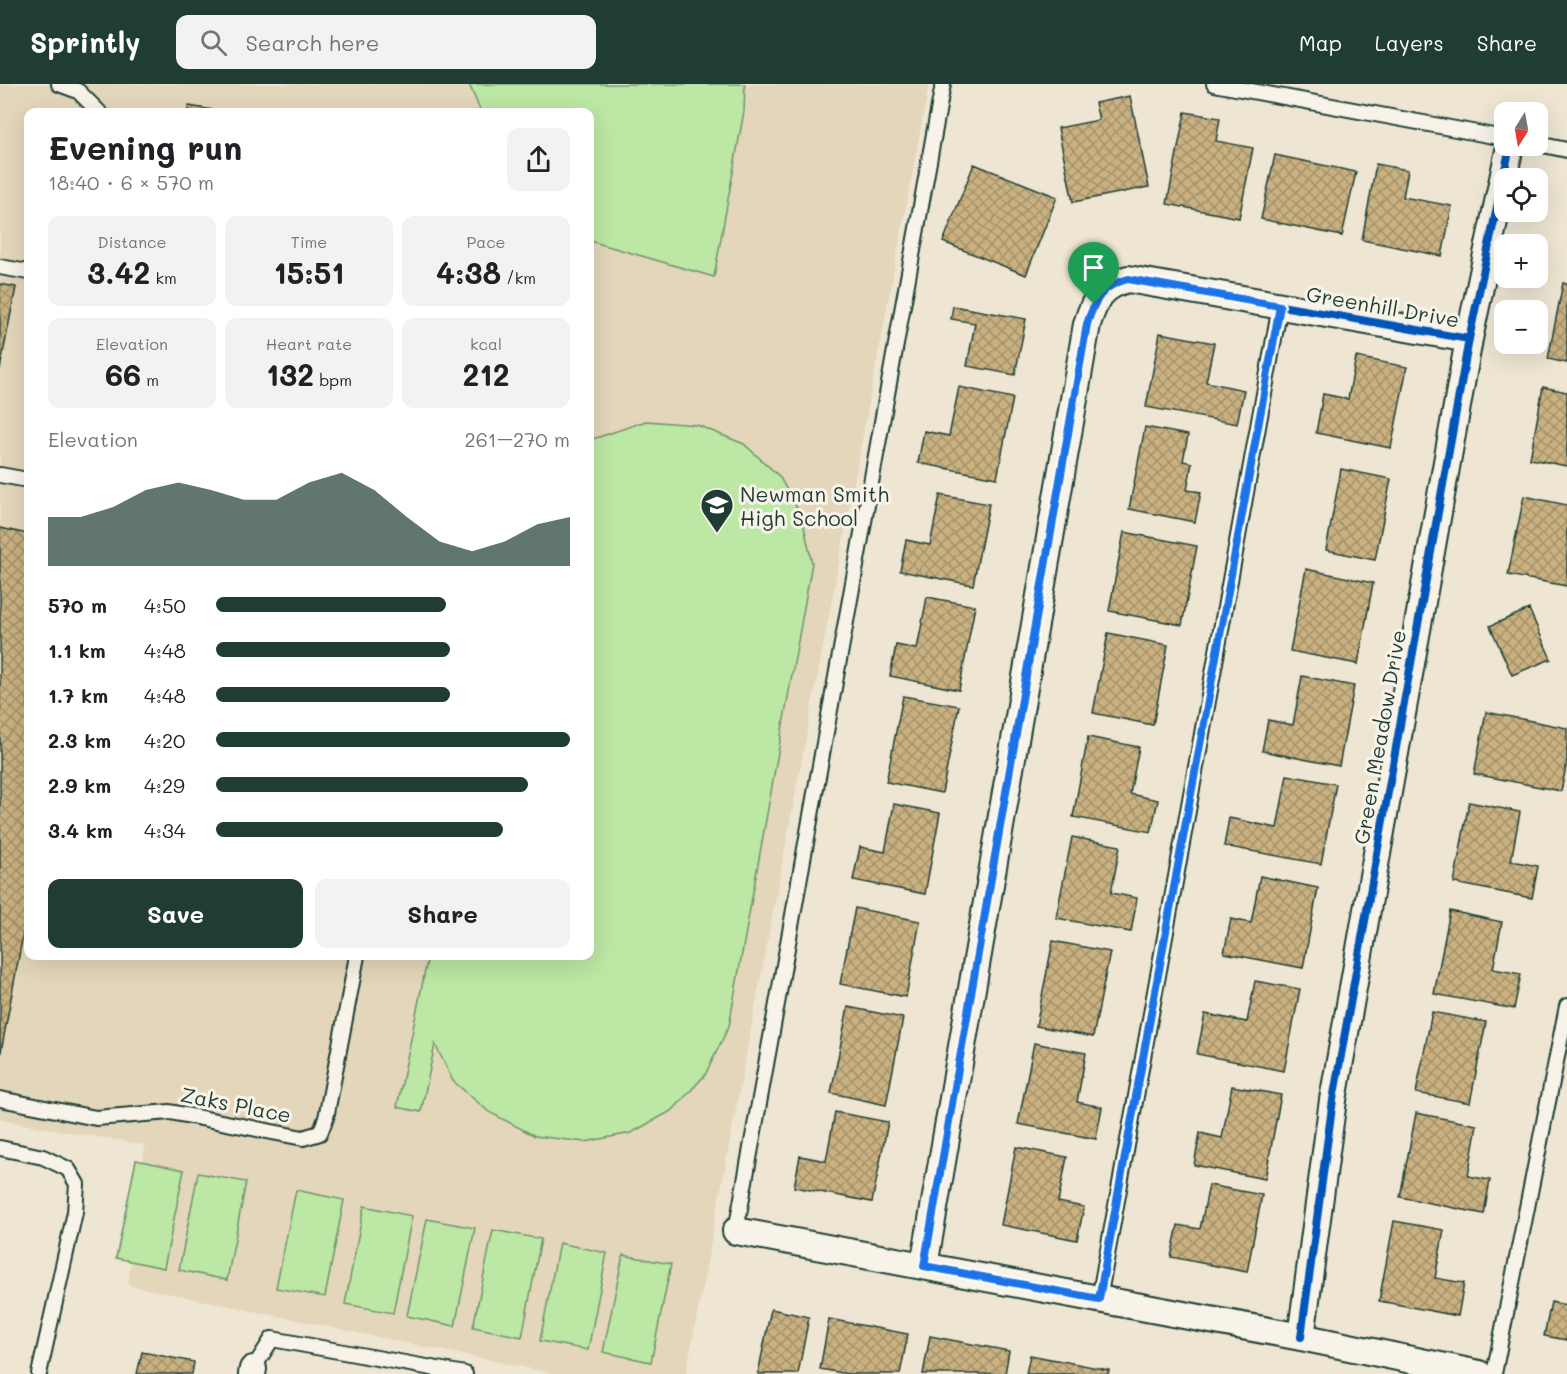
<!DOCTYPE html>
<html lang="en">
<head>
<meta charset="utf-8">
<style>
	:root { --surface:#fff; --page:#f2f2f2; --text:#202124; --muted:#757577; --accent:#1f3d34 }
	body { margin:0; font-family:Mali,sans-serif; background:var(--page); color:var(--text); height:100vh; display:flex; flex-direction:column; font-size:22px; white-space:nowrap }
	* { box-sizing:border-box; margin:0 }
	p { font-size:20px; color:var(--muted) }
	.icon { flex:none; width:33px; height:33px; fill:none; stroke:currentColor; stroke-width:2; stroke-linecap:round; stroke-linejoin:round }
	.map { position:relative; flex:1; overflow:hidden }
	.details { position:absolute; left:24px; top:24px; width:570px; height:852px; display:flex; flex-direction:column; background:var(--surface); border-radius:12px; box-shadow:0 6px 24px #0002 }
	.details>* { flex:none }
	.needle { width:39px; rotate:191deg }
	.buttons { position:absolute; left:1494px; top:18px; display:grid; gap:12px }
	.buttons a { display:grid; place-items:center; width:54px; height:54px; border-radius:12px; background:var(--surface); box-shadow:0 6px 24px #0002; font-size:30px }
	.pin { position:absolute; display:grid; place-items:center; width:51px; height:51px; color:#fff; margin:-62px -26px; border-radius:50% 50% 50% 0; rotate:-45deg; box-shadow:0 0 6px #0007 }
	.pin .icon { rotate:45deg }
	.round { display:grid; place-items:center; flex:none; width:63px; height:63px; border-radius:12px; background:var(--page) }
	.head { display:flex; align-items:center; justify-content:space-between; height:102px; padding:0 24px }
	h1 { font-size:33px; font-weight:700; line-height:45px }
	.figures { display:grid; grid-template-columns:repeat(3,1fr); gap:9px; height:102px; padding:6px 24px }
	.figures div { display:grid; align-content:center; border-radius:12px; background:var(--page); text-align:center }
	.figures b { font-size:30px; font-weight:700 }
	.figures small { font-size:16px; font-weight:400 }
	.figures p { font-size:16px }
	.chart { height:168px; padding:12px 24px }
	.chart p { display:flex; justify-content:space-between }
	.chart svg { width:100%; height:108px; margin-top:6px; fill:var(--accent); opacity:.7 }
	.action { display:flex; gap:12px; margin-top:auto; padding:12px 24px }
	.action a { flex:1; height:69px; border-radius:12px; background:var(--accent); color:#fff; font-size:24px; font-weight:700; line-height:69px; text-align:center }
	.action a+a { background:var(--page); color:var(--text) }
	ul { padding:0 24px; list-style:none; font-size:20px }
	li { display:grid; grid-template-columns:96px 72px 1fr; align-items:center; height:45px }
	li i { height:15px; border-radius:8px; background:var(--accent) }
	header { display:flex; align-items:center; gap:36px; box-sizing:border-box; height:84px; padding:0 30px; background:var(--accent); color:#fff }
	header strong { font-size:28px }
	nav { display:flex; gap:33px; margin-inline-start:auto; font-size:21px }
	.search { width:420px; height:54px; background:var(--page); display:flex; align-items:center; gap:15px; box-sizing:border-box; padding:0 21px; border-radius:12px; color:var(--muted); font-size:22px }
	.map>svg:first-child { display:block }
	.built { fill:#e3d6ba; fill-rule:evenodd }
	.green { fill:#bce7a4; stroke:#6e926c; stroke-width:1.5 }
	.building { fill:url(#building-cross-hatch); stroke:#1f3d34; stroke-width:1.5 }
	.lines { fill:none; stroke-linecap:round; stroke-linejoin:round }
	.lane-casing { stroke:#1f3d34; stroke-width:18 }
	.street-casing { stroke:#1f3d34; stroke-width:30 }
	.lane { stroke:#f7f3e8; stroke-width:14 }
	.street { stroke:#f7f3e8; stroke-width:26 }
	.cycleway-casing { stroke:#f7f3e8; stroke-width:11 }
	.cycleway { stroke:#0057b8; stroke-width:8 }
	.route-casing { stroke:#fff; stroke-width:12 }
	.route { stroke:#1a73e8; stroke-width:8 }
	.labels { text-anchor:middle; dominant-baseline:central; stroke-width:6; stroke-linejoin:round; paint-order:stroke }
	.street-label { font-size:21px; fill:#1f3d34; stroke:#f7f3e8 }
	.poi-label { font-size:21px; fill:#1f3d34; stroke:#f7f3e8; text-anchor:start }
</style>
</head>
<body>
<header>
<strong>Sprintly</strong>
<div class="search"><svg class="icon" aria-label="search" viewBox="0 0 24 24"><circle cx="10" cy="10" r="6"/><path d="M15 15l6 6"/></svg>Search here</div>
<nav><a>Map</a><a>Layers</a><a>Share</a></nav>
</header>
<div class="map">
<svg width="1567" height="1290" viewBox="0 0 1567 1290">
	<defs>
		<pattern id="building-cross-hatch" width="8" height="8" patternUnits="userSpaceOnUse" patternTransform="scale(1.5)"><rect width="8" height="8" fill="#cab181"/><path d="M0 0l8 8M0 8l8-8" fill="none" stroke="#a3916a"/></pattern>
	</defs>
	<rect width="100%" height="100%" fill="#eee6d3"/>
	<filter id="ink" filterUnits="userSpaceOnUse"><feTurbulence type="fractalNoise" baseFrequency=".0167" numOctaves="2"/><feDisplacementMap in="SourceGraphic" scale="12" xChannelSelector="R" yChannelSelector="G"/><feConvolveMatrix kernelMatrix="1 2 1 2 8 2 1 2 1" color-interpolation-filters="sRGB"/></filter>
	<g filter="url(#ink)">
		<path class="built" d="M0,0H929L686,1290H556L128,1201L145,1061L0,1036ZM28,28H590V872H28Z"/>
		<path class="green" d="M469,0H745L744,27L714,193L590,157V28H481Z
			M646,337L697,341L744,360L779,392L802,433L812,479L729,942L705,991L673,1026L631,1049L585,1058L535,1052L489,1028L453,997L435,960L421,1028L397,1023L428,872H590V356Z
			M136,1076L184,1086L164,1184L116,1174Z
			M198,1089L246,1098L227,1196L179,1186Z
			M296,1106L344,1116L325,1213L276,1204Z
			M364,1122L412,1132L393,1229L345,1220Z
			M427,1135L475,1144L455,1242L407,1232Z
			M493,1146L541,1155L522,1253L473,1243Z
			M559,1159L607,1169L588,1266L540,1257Z
			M623,1171L671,1180L651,1278L603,1268Z"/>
		<path class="building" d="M1130,12L1149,103L1073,118L1058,44L1099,36L1095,19Z
			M189,22L225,28H187Z
			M1185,28L1220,34L1216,57L1253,64L1239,134L1167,120Z
			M1275,71L1356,88L1342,152L1261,135Z
			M974,80L1057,113L1026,191L943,158Z
			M1376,80L1408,86L1403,113L1452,122L1442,172L1362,156Z
			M1563,199L1567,200V279L1548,275Z
			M0,200L16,203L0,285Z
			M953,222L1026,235L1015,291L967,282L975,239L951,235Z
			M1160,249L1214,259L1206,298L1244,306L1237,340L1146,323Z
			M1356,273L1407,283L1391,364L1316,349L1323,310L1348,315Z
			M959,303L1013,314L997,394L918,379L924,347L949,352Z
			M1543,303L1567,308V382L1530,375Z
			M1145,343L1188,351L1183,377L1192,379L1187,406L1201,408L1195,438L1129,425Z
			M1341,385L1391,395L1375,476L1326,466Z
			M940,411L989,420L973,501L900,487L906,456L930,461Z
			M1524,412L1567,421V502L1508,491Z
			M0,444L28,450V824L0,973Z
			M1124,448L1197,462L1182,541L1109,527Z
			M1306,485L1373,499L1358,580L1290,567Z
			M927,513L975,522L959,606L890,592L896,561L917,565Z
			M1529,525L1551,575L1512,591L1490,542Z
			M1108,549L1168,561L1153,641L1093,629Z
			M1302,592L1354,602L1339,682L1262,667L1268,636L1293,641Z
			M903,612L959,622L942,709L886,698Z
			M1486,628L1567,644V678L1561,707L1474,690Z
			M1088,653L1139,663L1130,710L1158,716L1151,748L1073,733Z
			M1287,691L1336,700L1321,780L1224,762L1229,734L1277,744Z
			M1469,718L1520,728L1511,777L1538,782L1532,814L1454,799Z
			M894,720L940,729L925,810L853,796L860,763L885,768Z
			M1072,753L1120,762L1111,809L1137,814L1131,848L1056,834Z
			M1260,792L1318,804L1303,884L1224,869L1231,835L1251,839Z
			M855,824L920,837L906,913L840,900Z
			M1450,827L1502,838L1493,885L1521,890L1514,925L1434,910Z
			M1053,857L1110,868L1093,953L1036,942Z
			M1255,897L1300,905L1284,987L1197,970L1205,930L1247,938Z
			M848,923L903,934L886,1021L831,1009Z
			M1432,928L1486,938L1470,1019L1416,1009Z
			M1034,959L1086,969L1077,1018L1102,1023L1096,1055L1018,1040Z
			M1232,1002L1281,1011L1265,1095L1194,1081L1200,1049L1222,1054Z
			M835,1028L888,1038L872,1118L794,1103L800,1072L826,1077Z
			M1416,1029L1477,1041L1468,1092L1490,1096L1484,1130L1400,1113Z
			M1016,1063L1067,1073L1058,1118L1084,1123L1077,1156L1001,1141Z
			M1209,1101L1262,1111L1247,1188L1171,1173L1178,1141L1200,1145Z
			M1394,1137L1444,1146L1435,1194L1464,1199L1458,1232L1379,1217Z
			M1551,1218L1567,1221V1256L1544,1252Z
			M771,1225L809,1233L798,1290H758Z
			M829,1235L908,1250L900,1290H847L820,1285Z
			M930,1252L1009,1267L1005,1290H923Z
			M142,1268L194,1278L192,1290H137Z
			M1030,1271L1109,1286L1108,1290H1026Z"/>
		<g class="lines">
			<g class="lane-casing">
				<path id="lane" d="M59,0L78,7L99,28
					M1214,0L1504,54
					M1538,60L1567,66
					M0,183L28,188
					M0,391L28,396
					M0,1015L96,1034L170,1028L303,1054L320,1049L326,1034L357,872
					M0,1064L43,1073L68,1085L77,1100L75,1128L39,1290
					M736,1147L943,0
					M1099,1215L1280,222
					M253,1285L272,1255L465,1290
					M1494,1290L1567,922"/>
			</g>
			<g class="street-casing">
				<path id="street" d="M736,1147L1301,1253L1479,1290
					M924,1182L1087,240C1095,215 1101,202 1128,195L1469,255
					M1301,1253L1333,1016L1469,255L1510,62
					M252,1290L253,1285"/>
			</g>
			<use href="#lane" class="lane"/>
			<use href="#street" class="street"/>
			<g class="cycleway-casing">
				<path id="cycleway" d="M924,1182L1087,240C1095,215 1101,202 1128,195L1469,255
					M1301,1253L1333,1016L1469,255L1510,62"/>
			</g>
			<use href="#cycleway" class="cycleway"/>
		</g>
	</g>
	<g class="lines" filter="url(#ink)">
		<g class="route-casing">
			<path id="route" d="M1128,195L1280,222L1099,1215L924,1182L1087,240C1095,215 1101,202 1128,195Z"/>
		</g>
		<use href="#route" class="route"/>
	</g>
	<defs>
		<g id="school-pin" transform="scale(1.725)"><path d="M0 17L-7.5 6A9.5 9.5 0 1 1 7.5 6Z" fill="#1f3d34" stroke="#f7f3e8"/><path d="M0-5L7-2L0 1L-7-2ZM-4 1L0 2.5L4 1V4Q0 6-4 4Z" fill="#fff"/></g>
	</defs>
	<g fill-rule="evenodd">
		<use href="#school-pin" x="717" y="421"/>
	</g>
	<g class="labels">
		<g class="street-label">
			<text transform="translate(1383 222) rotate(10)">Greenhill Drive</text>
			<text transform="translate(1379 653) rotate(-80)">Green Meadow Drive</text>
			<text transform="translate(236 1020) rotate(11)">Zaks Place</text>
		</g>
		<g class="poi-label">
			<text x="740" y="409">Newman Smith<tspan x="740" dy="24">High School</tspan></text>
		</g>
	</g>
</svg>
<div class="buttons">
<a><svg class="needle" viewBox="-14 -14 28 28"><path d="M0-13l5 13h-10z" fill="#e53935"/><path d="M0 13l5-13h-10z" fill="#757577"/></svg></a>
<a><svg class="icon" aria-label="locate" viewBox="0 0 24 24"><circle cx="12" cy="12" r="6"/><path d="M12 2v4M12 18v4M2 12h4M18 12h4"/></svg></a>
<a>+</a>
<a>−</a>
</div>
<div class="pin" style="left:1094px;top:220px;background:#1e9e55"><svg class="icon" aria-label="arrive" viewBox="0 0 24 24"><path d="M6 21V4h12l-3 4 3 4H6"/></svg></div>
<section class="details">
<div class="head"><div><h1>Evening run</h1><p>18:40 · 6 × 570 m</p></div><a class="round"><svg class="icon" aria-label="share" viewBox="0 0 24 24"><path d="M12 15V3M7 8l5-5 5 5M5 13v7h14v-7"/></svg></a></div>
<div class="figures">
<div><p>Distance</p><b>3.42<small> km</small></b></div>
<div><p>Time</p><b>15:51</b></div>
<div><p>Pace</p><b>4:38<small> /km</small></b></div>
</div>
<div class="figures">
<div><p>Elevation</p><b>66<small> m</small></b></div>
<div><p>Heart rate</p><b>132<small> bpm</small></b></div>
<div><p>kcal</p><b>212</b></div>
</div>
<div class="chart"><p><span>Elevation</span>261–270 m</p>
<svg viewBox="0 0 160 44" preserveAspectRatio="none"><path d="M0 44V24L10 24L20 20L30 13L40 10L50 13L60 17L70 17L80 10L90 6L100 13L110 24L120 34L130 38L140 34L150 27L160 24V44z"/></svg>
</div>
<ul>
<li><b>570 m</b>4:50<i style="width:65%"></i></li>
<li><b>1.1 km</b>4:48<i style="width:66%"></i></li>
<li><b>1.7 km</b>4:48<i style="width:66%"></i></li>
<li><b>2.3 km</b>4:20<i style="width:100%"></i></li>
<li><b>2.9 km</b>4:29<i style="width:88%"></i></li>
<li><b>3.4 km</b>4:34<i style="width:81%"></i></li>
</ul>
<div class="action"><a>Save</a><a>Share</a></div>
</section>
</div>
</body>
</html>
